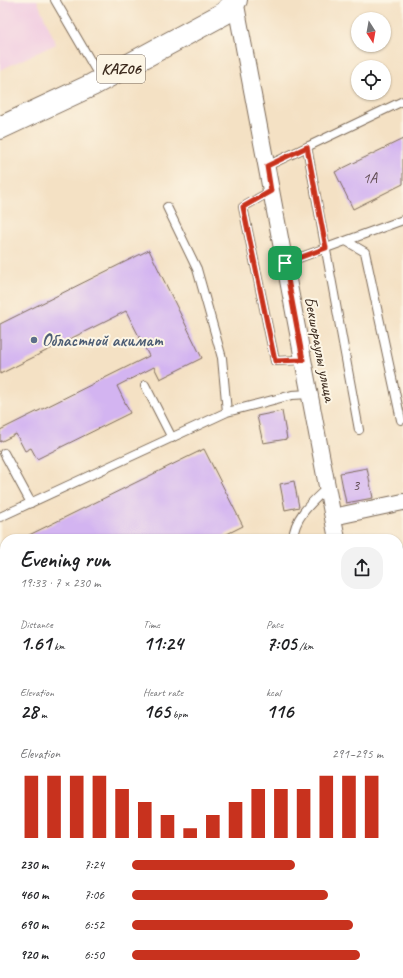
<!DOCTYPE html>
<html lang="en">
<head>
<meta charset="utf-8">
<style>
	:root { --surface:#fff; --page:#f2f2f2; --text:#202124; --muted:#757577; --accent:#c8321e }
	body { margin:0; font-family:Caveat,sans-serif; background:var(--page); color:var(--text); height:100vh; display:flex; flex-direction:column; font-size:15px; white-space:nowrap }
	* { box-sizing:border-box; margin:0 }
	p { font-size:13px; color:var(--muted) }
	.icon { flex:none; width:22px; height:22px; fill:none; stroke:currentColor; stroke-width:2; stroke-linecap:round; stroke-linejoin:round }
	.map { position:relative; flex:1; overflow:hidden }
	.drawer { position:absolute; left:0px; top:534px; width:403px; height:444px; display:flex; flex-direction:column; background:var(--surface); border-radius:16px 16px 0 0; box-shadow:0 1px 3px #0004 }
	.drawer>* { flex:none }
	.needle { width:26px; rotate:169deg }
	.buttons { position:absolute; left:351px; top:12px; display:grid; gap:8px }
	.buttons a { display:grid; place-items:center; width:40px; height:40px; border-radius:50%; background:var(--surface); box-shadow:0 1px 3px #0004; font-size:20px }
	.pin { position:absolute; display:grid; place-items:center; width:34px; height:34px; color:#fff; margin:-17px; border-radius:8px; box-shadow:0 2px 6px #0006 }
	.round { display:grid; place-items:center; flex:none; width:42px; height:42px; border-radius:16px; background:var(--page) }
	.headline { display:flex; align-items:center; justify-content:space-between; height:68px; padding:0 20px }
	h1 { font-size:22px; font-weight:700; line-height:30px }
	.stats { display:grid; grid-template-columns:repeat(3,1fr); gap:6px; height:68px; padding:4px 20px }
	.stats div { display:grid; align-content:center }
	.stats b { font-size:20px; font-weight:700 }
	.stats small { font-size:11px; font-weight:400 }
	.stats p { font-size:11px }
	.chart { height:112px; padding:8px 20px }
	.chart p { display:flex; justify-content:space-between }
	.chart svg { width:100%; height:72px; margin-top:4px; stroke:var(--accent); stroke-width:6 }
	ul { padding:0 20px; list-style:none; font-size:13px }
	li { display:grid; grid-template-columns:64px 48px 1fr; align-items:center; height:30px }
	li i { height:10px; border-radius:5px; background:var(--accent) }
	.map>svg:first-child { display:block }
	.built { fill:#f2cfe2 }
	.building { fill:#d3b4f1 }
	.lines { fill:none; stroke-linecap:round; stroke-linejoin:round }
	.service-casing { stroke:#7c6a58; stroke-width:10 }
	.minor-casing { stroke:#7c6a58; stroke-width:18 }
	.primary-casing { stroke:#7c6a58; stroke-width:24 }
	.service { stroke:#fff; stroke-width:8 }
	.minor { stroke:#fff; stroke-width:16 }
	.primary { stroke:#fff; stroke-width:22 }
	.route-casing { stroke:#fff; stroke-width:8 }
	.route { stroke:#c8321e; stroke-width:5 }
	.service-dot { fill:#5c6f8a; stroke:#fcf5e5; stroke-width:1.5 }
	.labels { text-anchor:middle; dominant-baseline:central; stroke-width:4; stroke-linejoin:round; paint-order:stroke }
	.number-label { font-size:15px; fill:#614c53 }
	.shield { fill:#fcf5e5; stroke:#75675a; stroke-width:1 }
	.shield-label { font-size:16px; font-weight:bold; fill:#3b2a1e }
	.service-label { font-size:17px; font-weight:bold; fill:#4e5e75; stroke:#fcf5e5; text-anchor:start }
	.street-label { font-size:17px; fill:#3b2a1e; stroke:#fcf5e5 }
</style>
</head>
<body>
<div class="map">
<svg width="403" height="978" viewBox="0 0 403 978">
	<rect width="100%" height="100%" fill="#fcf5e5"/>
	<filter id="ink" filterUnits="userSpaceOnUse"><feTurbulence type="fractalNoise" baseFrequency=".025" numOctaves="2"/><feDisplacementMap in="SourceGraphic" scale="8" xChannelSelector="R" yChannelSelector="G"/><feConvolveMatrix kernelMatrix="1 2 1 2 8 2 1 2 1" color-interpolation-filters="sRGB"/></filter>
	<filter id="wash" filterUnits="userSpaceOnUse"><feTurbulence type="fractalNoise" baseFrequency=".012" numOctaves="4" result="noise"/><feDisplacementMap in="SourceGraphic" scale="16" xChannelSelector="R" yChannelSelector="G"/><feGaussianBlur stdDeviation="0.9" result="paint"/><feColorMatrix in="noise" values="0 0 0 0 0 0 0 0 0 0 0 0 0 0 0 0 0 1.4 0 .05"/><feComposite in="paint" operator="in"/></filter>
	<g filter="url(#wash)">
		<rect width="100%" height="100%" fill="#f4e1c4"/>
		<path class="built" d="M0,0H37L56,44L0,70Z"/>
		<g id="blocks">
			<path class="building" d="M403,139V184L353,209L335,172Z
				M149,250L202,358L160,379L154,367L117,386L130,413L37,459L31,448L25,451L16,434L0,442V430L149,356L126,311L0,374V324Z
				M282,411L287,439L263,443L257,416Z
				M204,449L243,526L217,539H21Z
				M367,468L373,498L346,503L340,473Z
				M294,481L299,507L285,510L280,484Z
				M403,546V587L398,588V547Z
				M0,567L5,577L0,580Z
				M5,588V621L0,610V591Z
				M403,612V641L398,642V613Z
				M403,670V702H402L398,681V671Z
				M403,732V759H402L398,733Z
				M5,748V781L0,782V749Z
				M204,973H251L252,975L237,978H205Z
				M362,973H379V974L363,977Z"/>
		</g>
	</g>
	<g filter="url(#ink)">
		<use href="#blocks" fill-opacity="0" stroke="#7c6a58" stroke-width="1"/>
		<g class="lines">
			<g class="service-casing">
				<path id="service" d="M55,0L101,79
					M307,147L359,430
					M267,166L403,101
					M271,191L243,207L275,361L303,360
					M167,207L197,269L222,358L227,412
					M346,241L365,252L401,420
					M285,263L403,220
					M145,385L172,438
					M4,453L31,503
					M0,517L227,412L292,395L310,394
					M293,539C294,517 312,502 327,488
					M0,658L5,659"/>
			</g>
			<g class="minor-casing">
				<path id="minor" d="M235,0L337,539
					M333,517L403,502
					M0,853L5,852
					M398,869L403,896
					M172,973L173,978"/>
			</g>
			<g class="primary-casing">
				<path id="primary" d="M0,128L92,85L225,13L236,0"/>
			</g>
			<use href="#service" class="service"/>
			<use href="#minor" class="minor"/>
			<use href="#primary" class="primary"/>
		</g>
	</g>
	<g class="lines" filter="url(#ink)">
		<g class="route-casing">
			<path id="route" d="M307,147L326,248L285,263L303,360L275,361L243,207L271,191L267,166Z"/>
		</g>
		<use href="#route" class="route"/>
	</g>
	<circle class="service-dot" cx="34" cy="340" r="4"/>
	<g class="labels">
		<g class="number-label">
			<text x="370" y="178">1А</text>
			<text x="356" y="485">3</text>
		</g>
		<rect class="shield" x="97" y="55" width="48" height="28" rx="3"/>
		<g class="shield-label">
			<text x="121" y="69">KAZ06</text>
		</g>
		<g class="service-label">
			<text x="42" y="340">Областной акимат</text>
		</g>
		<g class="street-label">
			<text transform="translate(320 349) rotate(79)">Бекшораулы улица</text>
		</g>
	</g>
</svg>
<div class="buttons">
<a><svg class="needle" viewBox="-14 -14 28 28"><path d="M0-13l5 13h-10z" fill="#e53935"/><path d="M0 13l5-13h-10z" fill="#757577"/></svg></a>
<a><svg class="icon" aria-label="locate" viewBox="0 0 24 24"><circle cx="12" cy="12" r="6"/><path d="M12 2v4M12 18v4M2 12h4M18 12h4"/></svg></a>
</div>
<div class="pin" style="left:285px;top:263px;background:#1e9e55"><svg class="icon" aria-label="arrive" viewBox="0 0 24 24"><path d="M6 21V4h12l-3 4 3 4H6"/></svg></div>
<section class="drawer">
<div class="headline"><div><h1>Evening run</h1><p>19:33 · 7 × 230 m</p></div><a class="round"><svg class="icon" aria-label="share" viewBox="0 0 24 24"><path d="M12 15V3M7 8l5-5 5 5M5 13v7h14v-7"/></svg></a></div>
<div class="stats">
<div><p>Distance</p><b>1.61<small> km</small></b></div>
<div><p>Time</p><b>11:24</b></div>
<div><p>Pace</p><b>7:05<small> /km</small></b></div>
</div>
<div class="stats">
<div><p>Elevation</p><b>28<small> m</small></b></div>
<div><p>Heart rate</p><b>165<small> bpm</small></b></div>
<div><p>kcal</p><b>116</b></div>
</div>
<div class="chart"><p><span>Elevation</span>291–295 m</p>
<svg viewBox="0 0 160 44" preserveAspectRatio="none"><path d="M5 44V6M15 44V6M25 44V6M35 44V6M45 44V14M55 44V22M65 44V30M75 44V38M85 44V30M95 44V22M105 44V14M115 44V14M125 44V14M135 44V6M145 44V6M155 44V6"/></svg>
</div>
<ul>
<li><b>230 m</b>7:24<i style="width:65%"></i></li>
<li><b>460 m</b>7:06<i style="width:78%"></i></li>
<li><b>690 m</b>6:52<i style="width:88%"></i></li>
<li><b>920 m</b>6:50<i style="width:91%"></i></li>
</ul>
</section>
</div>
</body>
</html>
